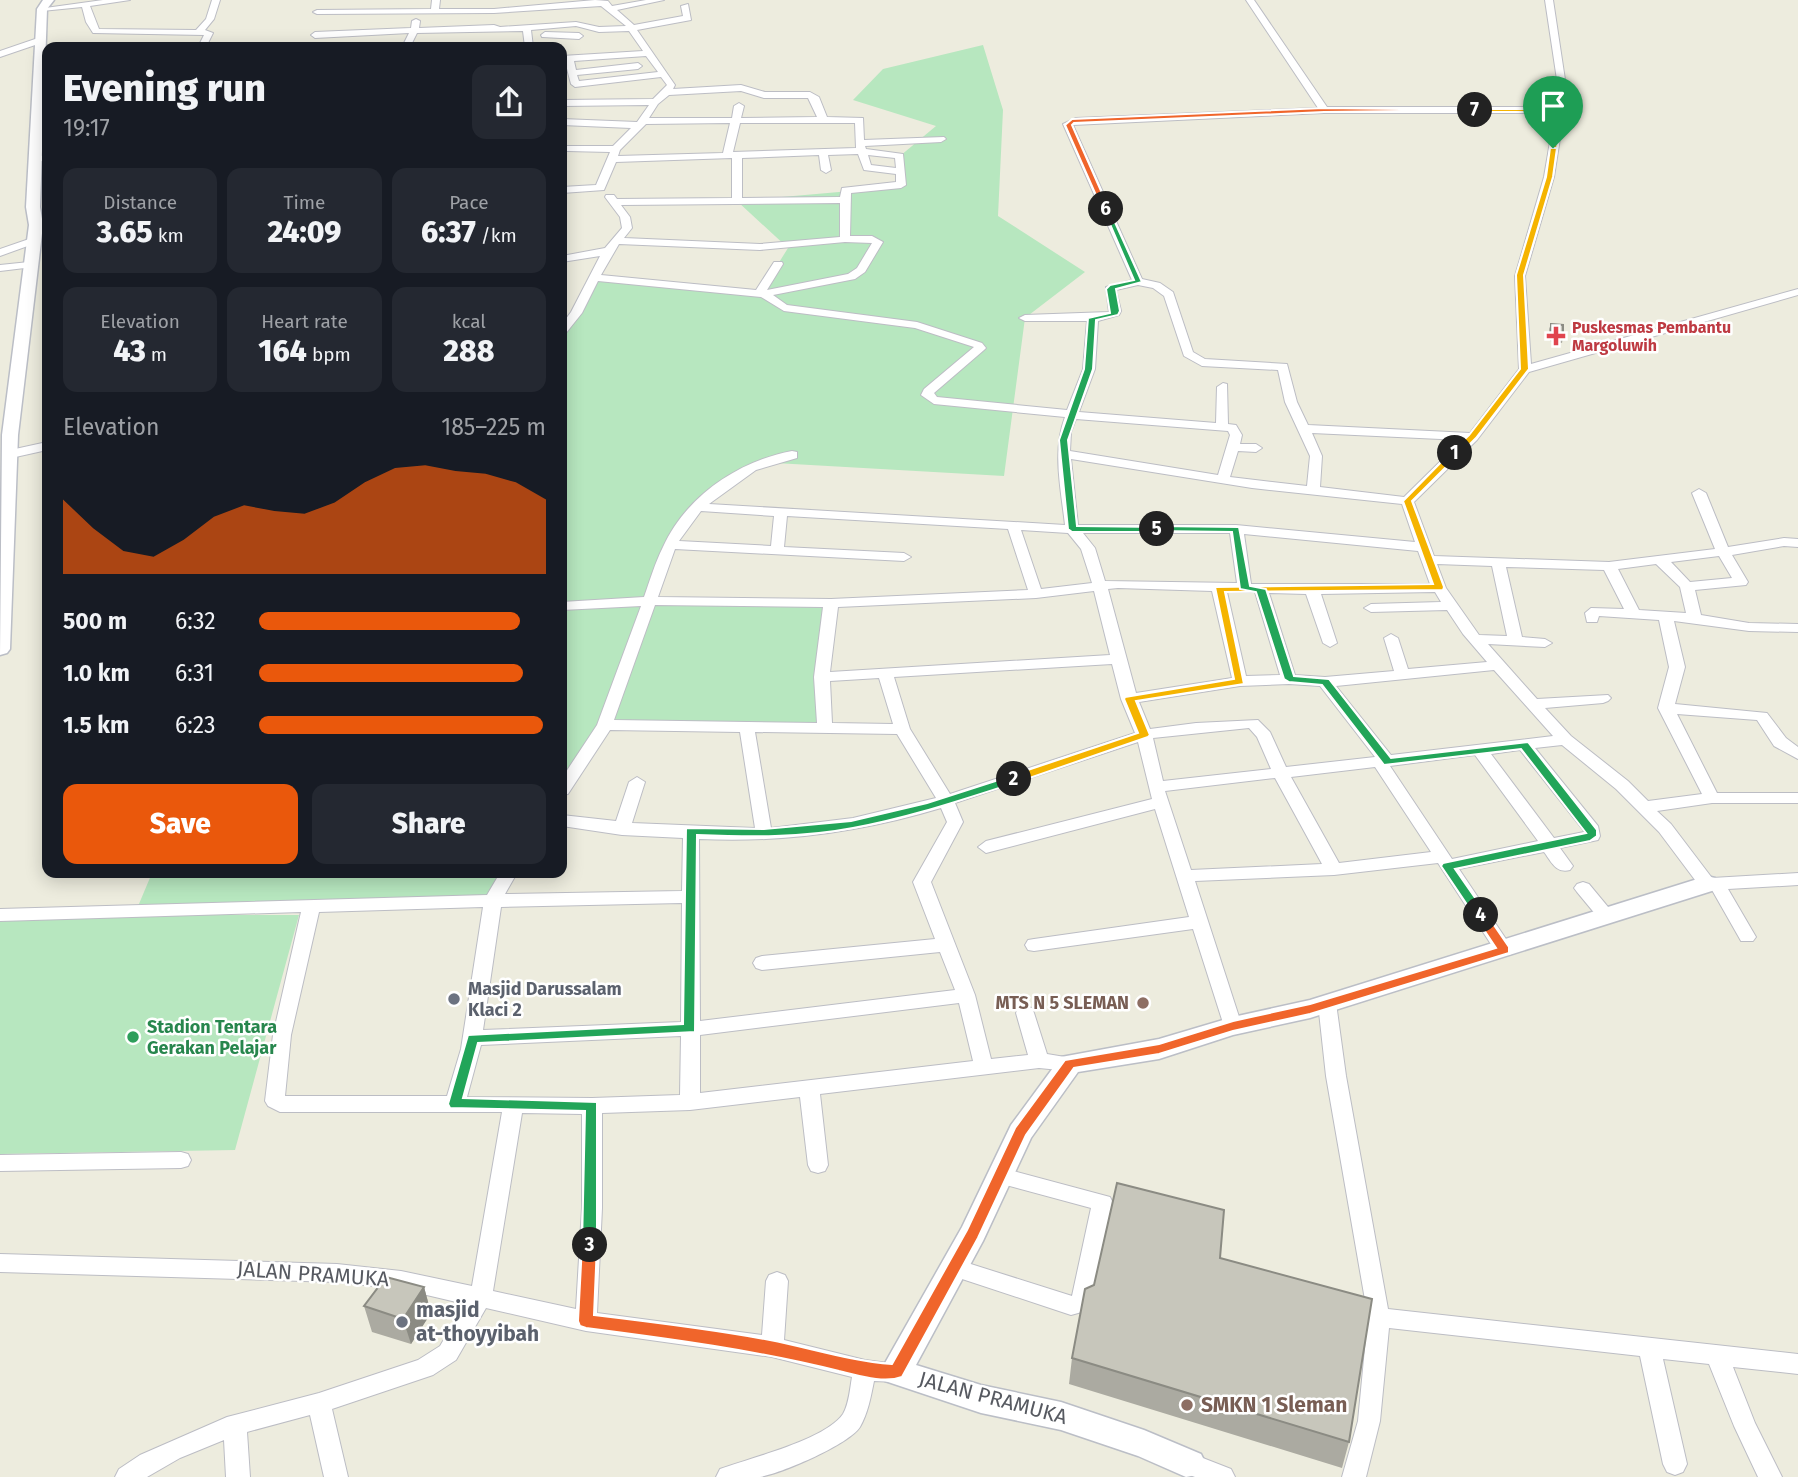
<!DOCTYPE html>
<html lang="en">
<head>
<meta charset="utf-8">
<style>
	:root { --surface:#171b24; --page:#242831; --text:#f1f3f6; --muted:#9ea1a6; --accent:#ea580c }
	body { margin:0; font-family:"Fira Sans",sans-serif; background:var(--page); color:var(--text); height:100vh; display:flex; flex-direction:column; font-size:26px; white-space:nowrap }
	* { box-sizing:border-box; margin:0 }
	p { font-size:23px; color:var(--muted) }
	.icon { flex:none; width:38px; height:38px; fill:none; stroke:currentColor; stroke-width:2; stroke-linecap:round; stroke-linejoin:round }
	.map { position:relative; flex:1; overflow:hidden }
	.drawer { position:absolute; left:42px; top:42px; width:525px; height:836px; display:flex; flex-direction:column; background:var(--surface); border-radius:14px; box-shadow:0 4px 18px #0003 }
	.drawer>* { flex:none }
	.pin { position:absolute; display:grid; place-items:center; width:60px; height:60px; color:#fff; margin:-72px -30px; border-radius:50% 50% 50% 0; rotate:-45deg; box-shadow:0 0 7px #0007 }
	.pin .icon { rotate:45deg }
	.km { position:absolute; width:35px; height:35px; margin:-18px; border-radius:50%; background:#222; color:#fff; font-size:19px; line-height:35px; text-align:center }
	.round { display:grid; place-items:center; flex:none; width:74px; height:74px; border-radius:14px; background:var(--page) }
	.headline { display:flex; align-items:center; justify-content:space-between; height:119px; padding:0 21px }
	h1 { font-size:38px; font-weight:800; line-height:52px }
	.stats { display:grid; grid-template-columns:repeat(3,1fr); gap:10px; height:119px; padding:7px 21px }
	.stats div { display:grid; align-content:center; border-radius:14px; background:var(--page); text-align:center }
	.stats b { font-size:30px; font-weight:800 }
	.stats small { font-size:19px; font-weight:400 }
	.stats p { font-size:19px }
	.chart { height:196px; padding:14px 21px }
	.chart p { display:flex; justify-content:space-between }
	.chart svg { width:100%; height:126px; margin-top:7px; fill:var(--accent); opacity:.7 }
	.primary-button { display:flex; gap:14px; margin-top:auto; padding:14px 21px }
	.primary-button a { flex:1; height:80px; border-radius:14px; background:var(--accent); color:#fff; font-size:28px; font-weight:800; line-height:80px; text-align:center }
	.primary-button a+a { background:var(--page); color:var(--text) }
	ul { padding:0 21px; list-style:none; font-size:23px }
	li { display:grid; grid-template-columns:112px 84px 1fr; align-items:center; height:52px }
	li i { height:18px; border-radius:9px; background:var(--accent) }
	.map>svg:first-child { display:block }
	.green { fill:#b7e7bf }
	.lines { fill:none; stroke-linecap:round; stroke-linejoin:round }
	.street-casing { stroke:#bcbdc4; stroke-width:2 }
	.secondary-casing { stroke:#bbbec6; stroke-width:3 }
	.street { fill:#fff; fill-rule:evenodd }
	.secondary { fill:#fff; fill-rule:evenodd }
	.wall { fill:#abaaa1 }
	.shaded-wall { fill:#8b8b83 }
	.building { fill:#c7c6bb; stroke:#8b8b83; stroke-width:2 }
	.split-1 { fill:#f5b400; stroke:#fff; stroke-width:2 }
	.split-2 { fill:#f5b400; stroke:#fff; stroke-width:2 }
	.split-3 { fill:#22a559; stroke:#fff; stroke-width:2 }
	.split-4 { fill:#f0652b; stroke:#fff; stroke-width:2 }
	.split-5 { fill:#22a559; stroke:#fff; stroke-width:2 }
	.split-6 { fill:#22a559; stroke:#fff; stroke-width:2 }
	.split-7 { fill:#f0652b; stroke:#fff; stroke-width:2 }
	.split-8 { fill:#f5b400; stroke:#fff; stroke-width:2 }
	.health-dot { fill:#e0444e; stroke:#fff; stroke-width:2.5 }
	.worship-dot { fill:#6b7280; stroke:#fff; stroke-width:2.5 }
	.education-dot { fill:#8d6e63; stroke:#fff; stroke-width:2.5 }
	.leisure-dot { fill:#2e9e5b; stroke:#fff; stroke-width:2.5 }
	.labels { text-anchor:middle; dominant-baseline:central; stroke-width:5; stroke-linejoin:round; paint-order:stroke }
	.far-health-label { font-size:16px; font-weight:bold; fill:#be3a42; stroke:#fff; text-anchor:start }
	.worship-label { font-size:18px; font-weight:bold; fill:#5b616d; stroke:#fff; text-anchor:start }
	.education-label { font-size:18px; font-weight:bold; fill:#785e54; stroke:#fff; text-anchor:end }
	.leisure-label { font-size:18px; font-weight:bold; fill:#27864d; stroke:#fff; text-anchor:start }
	.near-street-label { font-size:21px; fill:#575a61; stroke:#fff }
	.near-worship-label { font-size:21px; font-weight:bold; fill:#5b616d; stroke:#fff; text-anchor:start }
	.near-education-label { font-size:21px; font-weight:bold; fill:#785e54; stroke:#fff; text-anchor:start }
</style>
</head>
<body>
<div class="map">
<svg width="1798" height="1477" viewBox="0 0 1798 1477">
	<rect width="100%" height="100%" fill="#edecde"/>
	<path class="green" d="M983,45L1003,110L998,216L1085,272L1025,318L1004,476L757,462L697,507L670,545L650,601L836,603L825,729L605,725L562,793V328L593,277L760,293L788,248L737,201L896,187L900,156L936,126L853,100L883,69Z
		M152,873H510L493,900L136,911Z
		M0,915H299L235,1150L0,1154Z"/>
	<g class="lines">
		<g class="street-casing">
			<path id="street" d="M103,0H130L90,6L99,29L196,30L206,19L212,0H220L214,19L205,30L213,33L206,47H198L204,35L93,33L86,22L82,7L42,11L38,9Z
				M432,0H440L439,9H494L595,0L608,1L612,6L646,0H664L617,10L634,25L683,16L681,6L688,4L691,20L637,30L675,85L673,89L741,85L765,92H810L819,97L827,117L863,118L864,140L944,137L946,139L941,142L865,146L866,149L903,154L906,185L901,188L851,193L850,236H872L883,242L865,272L855,279L773,295L787,305L917,322L982,343L986,348L984,350L934,393L937,397L1067,410L1083,369L1087,321H1025L1019,318L1025,315L1109,312L1106,287L1132,280L1063,124L1076,118L1318,108L1246,0H1254L1327,107H1556L1559,93L1545,0H1553L1567,93L1554,177L1525,276L1531,364L1798,289V295L1529,372L1477,440L1414,502L1434,556L1609,562L1715,549L1692,493L1699,489L1706,493L1728,547L1784,538L1798,539V547L1784,546L1732,555L1748,582L1746,585L1695,590L1701,615L1749,623L1798,624V632L1749,631L1674,621L1685,667L1675,704L1767,713L1786,738L1798,747V759L1774,746L1757,720L1677,714L1717,793H1798V803H1712L1657,811L1671,824L1712,878L1798,873V885L1728,889L1756,937L1753,941H1741L1712,890L1701,888L1659,832L1616,789L1562,745L1535,748L1598,826L1600,836L1598,840L1560,848L1573,866L1570,870C1556,874 1551,861 1544,852L1459,869L1510,945L1513,950L1510,955H1498L1438,863L1334,875L1195,881L1242,1026L1240,1031L1233,1033L1226,1031L1224,1026L1193,929L1034,951L1028,950L1025,945L1028,940L1034,939L1189,917L1155,809L986,853L978,847L986,841L1152,799L1138,742L955,803L963,822L931,882L975,995L991,1059L1028,1055L1016,1013L1018,1008L1025,1006L1032,1008L1034,1013L1047,1054L1077,1059L1080,1064L1077,1069L1070,1071L1039,1068L820,1094L828,1165L825,1171L818,1173L811,1171L808,1165L800,1097L690,1110L602,1113V1208L597,1313L762,1335L766,1281L769,1275L777,1272L785,1275L788,1281L784,1340L865,1360L904,1365L907,1372L904,1379L896,1382L874,1381C871,1396 868,1413 860,1427C848,1445 782,1473 760,1477C746,1477 730,1477 716,1477L720,1469C750,1458 825,1440 843,1414C849,1404 850,1388 852,1377L772,1357L586,1331L486,1308L456,1360L433,1375L332,1409L348,1477H324L310,1415L247,1432L250,1477H226L224,1440L180,1458L147,1477H115L119,1469L140,1455L227,1417L319,1393L418,1360L440,1346L465,1304L401,1289L337,1282L0,1272V1254L337,1264L401,1271L472,1286L502,1112H280L268,1106L265,1101L273,1035L301,912L0,921V909L487,895L500,873H517L505,894L682,891L683,838L622,835L562,826V815L616,821L629,782L637,777L645,782L632,823L755,828L740,732L610,730L568,794L562,795V778L597,725L641,606L562,610V602L644,597C650,580 655,563 663,547C686,496 739,461 792,451L797,452V458L756,470L709,504L1065,525C1061,489 1052,451 1065,417L934,404L921,395L924,389L974,347L915,328L784,311L761,297L598,281L582,313L566,333L562,334V324L571,312L600,256L562,262V256L605,248L622,228L620,217L605,197L606,195H614L617,199L732,198V158L616,162L604,190L562,193V187L596,185L610,152L567,151L562,148L564,146H613L631,128L562,125V119L637,122L649,105L562,106V100L653,99L667,85L661,77L575,87L571,84L565,61L562,62V56L643,51L629,31L599,32L576,26L531,30L533,47H525L523,31L417,33L410,47H402L409,33L315,38L311,35L315,32L411,28L412,21L416,19L420,21L419,28L494,25L500,27L576,22L599,27L626,26L601,6L494,13L317,14L313,12L317,10L431,9ZM646,56L658,72L579,81L577,75L638,69L642,66L638,63L576,70L574,61ZM741,91L764,98H808L817,117L741,118L744,106L739,103L734,106L732,118H649L658,104L669,95ZM1324,113H1555L1544,177L1515,276L1519,369L1470,433L1308,425L1297,402L1287,364L1205,359L1193,352L1173,292L1160,283L1142,279L1073,125ZM730,123L723,153L618,156L620,150L646,124ZM740,123H855L856,148L733,152ZM858,154L864,170L896,174V182L842,188L840,197L742,198V158L819,155L821,170L826,173L831,170L828,155ZM868,155L895,158L896,168L871,165ZM840,203V237L760,244L624,238L632,228L630,217L621,205ZM845,242L872,243L857,268L848,274L767,290L783,264L782,262H774L756,290L601,275L619,244L760,250ZM1138,285L1153,288L1164,296L1184,356L1202,366L1278,370L1285,402L1310,456L1307,486L1230,477L1238,451L1256,452L1262,448L1256,444H1240L1242,435L1236,425L1228,424L1227,384L1223,383L1217,387L1216,423L1079,412L1095,369L1098,321L1119,315L1121,311L1116,290ZM1076,419L1228,431L1230,435L1218,475L1070,451L1071,432ZM1312,433L1462,440L1404,497L1320,487L1322,456ZM1071,459L1252,488L1402,504L1415,542L1236,525H1078ZM701,511L774,516L771,546L679,541ZM787,516L1008,529L1028,590L831,599L658,597L675,549L904,561L911,557L904,553L784,547ZM1021,530L1068,533L1081,549L1092,583L1041,589ZM1083,533H1230L1237,583L1105,581L1095,548ZM1244,534L1418,551L1430,584H1251ZM1719,556L1732,578L1690,582L1671,562ZM1437,564L1492,566L1507,636L1479,635L1446,588ZM1656,564L1680,587L1686,613L1639,610L1618,569ZM1506,567L1604,570L1624,609L1591,608L1585,613L1587,622H1597L1599,616L1659,620L1669,667L1658,708L1702,794L1648,801L1628,781L1571,736L1545,708L1603,703L1608,701L1611,698L1608,695L1537,699L1488,644L1545,647L1552,643L1545,639L1522,637ZM1118,588L1212,591L1232,678L1136,693L1108,589ZM1094,591L1110,655L830,672L838,607L1036,598ZM1227,592H1255L1280,675L1246,676ZM1435,592L1441,602L1371,604L1364,608L1371,612L1447,610L1463,634L1487,662L1408,669L1398,638L1391,634L1384,638L1394,671L1325,677L1295,675L1269,593L1306,594L1323,643L1330,647L1337,643L1321,594ZM655,605L823,607L814,677L817,723L614,720ZM1112,664L1121,699L1135,733L950,794L910,729L894,677ZM1494,670L1553,736L1391,755L1336,686ZM879,678L893,724L832,723L830,681ZM1289,684L1320,686L1375,757L1286,767L1270,732L1258,720L1196,723L1150,729L1139,702L1240,686ZM1249,728L1257,737L1271,769L1163,781L1153,738ZM755,732L897,734L936,798L853,818L771,828ZM1520,750L1584,831V832L1554,838L1491,754ZM1475,755L1538,841L1452,859L1390,766ZM1375,767L1431,852L1339,863L1291,777ZM1275,778L1322,864L1191,870L1165,791ZM941,808L947,822L913,882L935,939L762,956L756,958L753,963L756,968L762,970L940,952L955,990L700,1021L699,839C781,843 862,832 941,808ZM682,903L681,1022L483,1030L501,907ZM483,907L461,1049L447,1096H285L291,1035L319,912ZM959,1003L973,1061L700,1093V1035ZM681,1036L680,1095L592,1098L467,1097L481,1045ZM522,1113L582,1114V1208L576,1309L493,1291Z
				M545,32L579,33L583,36L579,39L542,37L541,35Z
				M41,37L44,38V42L0,57V51Z
				M47,154V160L36,162L31,159Z
				M32,238L37,241L36,243L0,256V249Z
				M29,262L33,263V267L0,271V265Z
				M47,442V450L11,458L5,454L6,451Z
				M1583,882L1589,884L1613,913L1616,917L1613,921H1601L1577,892L1574,888L1577,884Z
				M1327,996L1334,998L1336,1003L1346,1076L1388,1309L1798,1354V1374L1733,1367L1755,1423L1782,1477H1758L1734,1426L1709,1364L1663,1359L1687,1464L1683,1472L1675,1475L1667,1472L1663,1464L1640,1356L1389,1328L1380,1421L1366,1477H1342L1358,1421L1368,1317L1326,1076L1318,1003L1320,998Z
				M181,1152L188,1154L191,1160L188,1166L181,1168L0,1171V1155Z
				M998,1167L1110,1197L1113,1203L1089,1310L1071,1315L947,1274L944,1268L947,1262L955,1259L1072,1296L1091,1208L991,1181L988,1175L991,1169Z
				M1190,1453L1231,1469L1235,1477H1195L1182,1472L1178,1464L1182,1456Z"/>
		</g>
		<g class="secondary-casing">
			<path id="secondary" d="M43,0H54L47,9L40,207L43,225L18,435L10,649L7,653L0,655L2,435L29,225L26,207L37,9Z
				M1707,876L1715,878L1719,884L1715,890L1310,1018L1233,1035L1159,1059L1078,1072L1031,1138L983,1241L916,1365L981,1385L1061,1402L1144,1430L1201,1454L1206,1464L1201,1474L1186,1477L1138,1456L1061,1430L981,1413L885,1381L881,1372L885,1363L962,1227L1011,1125L1061,1057L1159,1039L1233,1017L1310,1000Z"/>
		</g>
		<use href="#street" class="street"/>
		<use href="#secondary" class="secondary"/>
	</g>
	<path class="wall" d="M1551,324L1563,337L1562,343L1550,341L1549,329Z
		M1220,1258L1349,1442L1342,1468L1069,1384L1072,1358Z
		M424,1287L431,1313L411,1344L372,1332L364,1306Z"/>
	<path class="shaded-wall" d="M424,1287L431,1313L411,1344L403,1319Z"/>
	<path class="building" d="M1551,324L1563,325V337L1551,336Z
		M1117,1183L1224,1210L1220,1258L1372,1299L1349,1442L1072,1358L1085,1289L1094,1285Z
		M386,1277L424,1287L403,1319L364,1306Z"/>
	<path class="split-1" d="M1553,146L1557,148L1553,177L1524,275L1529,369L1476,438L1459,455H1452V451L1469,435L1520,369L1516,275L1546,177L1550,148Z"/>
	<path class="split-2" d="M1452,451L1460,453L1412,501L1444,587L1443,590L1225,592L1244,684L1136,701L1150,735L1148,737L1018,782H1010V776L1138,733L1124,699L1125,697L1234,679L1215,587L1433,584L1403,501Z"/>
	<path class="split-3" d="M1014,775L1020,779L1018,782C964,799 909,818 853,828C801,838 749,837 697,835L695,1032L478,1043L463,1098L597,1102V1245L595,1250L590,1252L582,1245L585,1111L450,1108L448,1104L468,1035L683,1024L686,828L764,829L851,821L927,803Z"/>
	<path class="split-4" d="M1481,911L1485,912L1509,947V953L1310,1014L1233,1031L1159,1054L1074,1068L1026,1135L978,1238L902,1377C883,1384 857,1375 839,1371C755,1350 671,1339 586,1328L580,1326L578,1321L582,1245L590,1239L597,1245L594,1315C653,1322 712,1329 770,1340C811,1348 850,1361 892,1364L967,1230L1015,1128L1065,1060L1159,1044L1233,1021L1310,1004L1496,948L1474,915Z"/>
	<path class="split-5" d="M1157,526L1239,527L1250,586L1266,589L1294,676L1329,679L1391,758L1528,742L1597,830V836L1590,841L1455,869L1487,915L1485,918H1476L1441,866L1443,863L1586,833L1521,749L1384,765L1322,685L1289,682L1284,679L1256,592L1240,589L1232,532L1154,531L1153,529Z"/>
	<path class="split-6" d="M1103,208L1109,209L1142,282L1116,289L1120,311L1118,315L1096,320L1093,369L1068,440L1077,526L1161,527L1162,529L1157,532H1072L1068,529L1059,440L1084,369L1088,318L1110,313L1106,289L1110,285L1134,280Z"/>
	<path class="split-7" d="M1324,108L1478,110L1324,112L1074,123L1072,125L1109,209L1106,211L1102,209L1065,125L1072,119Z"/>
	<path class="split-8" d="M1472,109H1563L1557,148H1550L1557,112H1475Z"/>
	<path class="health-dot" d="M1552.5 325.5h7v7h7v7h-7v7h-7v-7h-7v-7h7z"/>
	<g class="worship-dot">
		<circle cx="454" cy="999" r="7"/>
		<circle cx="402" cy="1322" r="7"/>
	</g>
	<g class="education-dot">
		<circle cx="1143" cy="1003" r="7"/>
		<circle cx="1187" cy="1405" r="7"/>
	</g>
	<circle class="leisure-dot" cx="133" cy="1037" r="7"/>
	<g class="labels">
		<g class="far-health-label">
			<text x="1572" y="327">Puskesmas Pembantu<tspan x="1572" dy="18">Margoluwih</tspan></text>
		</g>
		<g class="worship-label">
			<text x="468" y="989">Masjid Darussalam<tspan x="468" dy="21">Klaci 2</tspan></text>
		</g>
		<g class="education-label">
			<text x="1129" y="1003">MTS N 5 SLEMAN</text>
		</g>
		<g class="leisure-label">
			<text x="147" y="1027">Stadion Tentara<tspan x="147" dy="21">Gerakan Pelajar</tspan></text>
		</g>
		<g class="near-street-label">
			<text transform="translate(313 1274) rotate(4)">JALAN PRAMUKA</text>
			<text transform="translate(993 1398) rotate(15)">JALAN PRAMUKA</text>
		</g>
		<g class="near-worship-label">
			<text x="416" y="1310">masjid<tspan x="416" dy="24">at-thoyyibah</tspan></text>
		</g>
		<g class="near-education-label">
			<text x="1201" y="1405">SMKN 1 Sleman</text>
		</g>
	</g>
</svg>
<div class="pin" style="left:1553px;top:148px;background:#1e9e55"><svg class="icon" aria-label="arrive" viewBox="0 0 24 24"><path d="M6 21V4h12l-3 4 3 4H6"/></svg></div>
<b class="km" style="left:1455px;top:453px">1</b>
<b class="km" style="left:1014px;top:779px">2</b>
<b class="km" style="left:590px;top:1245px">3</b>
<b class="km" style="left:1481px;top:915px">4</b>
<b class="km" style="left:1157px;top:529px">5</b>
<b class="km" style="left:1106px;top:209px">6</b>
<b class="km" style="left:1475px;top:110px">7</b>
<section class="drawer">
<div class="headline"><div><h1>Evening run</h1><p>19:17</p></div><a class="round"><svg class="icon" aria-label="share" viewBox="0 0 24 24"><path d="M12 15V3M7 8l5-5 5 5M5 13v7h14v-7"/></svg></a></div>
<div class="stats">
<div><p>Distance</p><b>3.65<small> km</small></b></div>
<div><p>Time</p><b>24:09</b></div>
<div><p>Pace</p><b>6:37<small> /km</small></b></div>
</div>
<div class="stats">
<div><p>Elevation</p><b>43<small> m</small></b></div>
<div><p>Heart rate</p><b>164<small> bpm</small></b></div>
<div><p>kcal</p><b>288</b></div>
</div>
<div class="chart"><p><span>Elevation</span>185–225 m</p>
<svg viewBox="0 0 160 44" preserveAspectRatio="none"><path d="M0 44V18L10 28L20 36L30 38L40 32L50 24L60 20L70 22L80 23L90 19L100 12L110 7L120 6L130 8L140 9L150 12L160 18V44z"/></svg>
</div>
<ul>
<li><b>500 m</b>6:32<i style="width:91%"></i></li>
<li><b>1.0 km</b>6:31<i style="width:92%"></i></li>
<li><b>1.5 km</b>6:23<i style="width:99%"></i></li>
</ul>
<div class="primary-button"><a>Save</a><a>Share</a></div>
</section>
</div>
</body>
</html>
